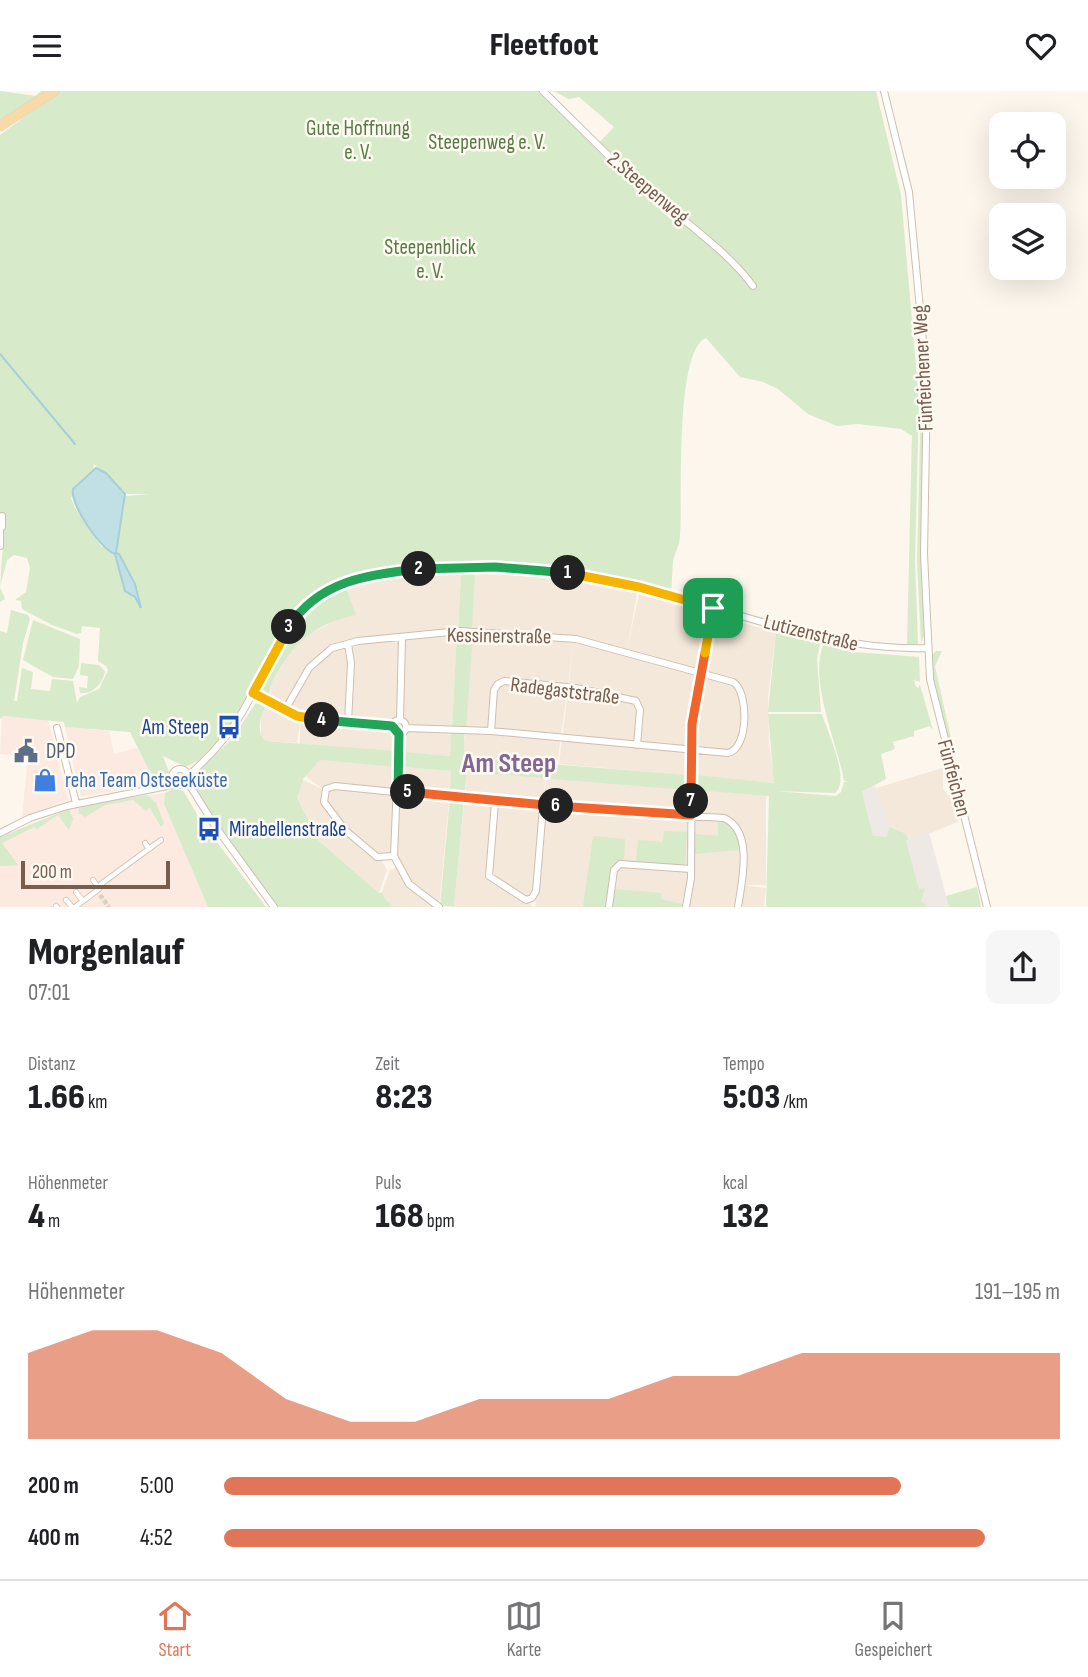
<!DOCTYPE html>
<html lang="de">
<head>
<meta charset="utf-8">
<style>
	:root { --surface:#fff; --page:#f6f6f6; --text:#202124; --muted:#757577; --line:#e0e0e0; --accent:#e07657 }
	body { margin:0; font-family:"Sofia Sans Condensed",sans-serif; background:var(--page); color:var(--text); height:100vh; display:flex; flex-direction:column; font-size:26px; white-space:nowrap }
	* { box-sizing:border-box; margin:0 }
	p { font-size:23px; color:var(--muted) }
	.icon { flex:none; width:38px; height:38px; fill:none; stroke:currentColor; stroke-width:2; stroke-linecap:round; stroke-linejoin:round }
	.map { position:relative; height:816px; overflow:hidden }
	.panel { display:flex; flex-direction:column; background:var(--surface); flex:1 }
	.panel>* { flex:none }
	.fabs { position:absolute; left:989px; top:21px; display:grid; gap:14px }
	.fabs a { display:grid; place-items:center; width:77px; height:77px; border-radius:14px; background:var(--surface); box-shadow:0 7px 28px #0002; font-size:35px }
	.scale { position:absolute; left:21px; bottom:18px; width:149px; box-sizing:border-box; padding-left:7px; border:4px solid #775d4e; border-top:0; font-size:19px; line-height:24px; white-space:nowrap; color:#775d4e; -webkit-text-stroke:5px #fefaf2; paint-order:stroke }
	.pin { position:absolute; display:grid; place-items:center; width:60px; height:60px; color:#fff; margin:-30px; border-radius:14px; box-shadow:0 4px 10px #0006 }
	.km { position:absolute; width:35px; height:35px; margin:-18px; border-radius:50%; background:#222; color:#fff; font-size:19px; line-height:35px; text-align:center }
	.round { display:grid; place-items:center; flex:none; width:74px; height:74px; border-radius:14px; background:var(--page) }
	.headline { display:flex; align-items:center; justify-content:space-between; height:119px; padding:0 28px }
	h1 { font-size:38px; font-weight:800; line-height:52px }
	.figures { display:grid; grid-template-columns:repeat(3,1fr); gap:10px; height:119px; padding:7px 28px }
	.figures div { display:grid; align-content:center }
	.figures b { font-size:35px; font-weight:800 }
	.figures small { font-size:19px; font-weight:400 }
	.figures p { font-size:19px }
	.chart { height:196px; padding:14px 28px }
	.chart p { display:flex; justify-content:space-between }
	.chart svg { width:100%; height:126px; margin-top:7px; fill:var(--accent); opacity:.7 }
	ul { padding:0 28px; list-style:none; font-size:23px }
	li { display:grid; grid-template-columns:112px 84px 1fr; align-items:center; height:52px }
	li i { height:18px; border-radius:9px; background:var(--accent) }
	header { display:flex; justify-content:space-between; align-items:center; height:91px; padding:0 28px; background:var(--surface); font-size:32px; font-weight:800 }
	.dock { display:flex; justify-content:space-around; align-items:center; height:98px; border-top:2px solid var(--line); background:var(--surface); font-size:19px; color:var(--muted) }
	.dock a { display:grid; justify-items:center; gap:4px }
	.dock .active { color:var(--accent) }
	.map>svg:first-child { display:block }
	.residential { fill:#f4e8da }
	.commercial { fill:#fce9e0 }
	.industrial { fill:#eee9e4 }
	.green { fill:#d7eaca; fill-rule:evenodd }
	.water { fill:#c0e0e6; stroke:#a6cfd7; stroke-width:2 }
	.lines { fill:none; stroke-linecap:round; stroke-linejoin:round }
	.stream { stroke:#a6cfd7; stroke-width:2 }
	.pedestrian-tunnel { stroke:#dbd0c4; stroke-width:4.5; stroke-dasharray:4.5 2; stroke-linecap:butt }
	.pedestrian-casing { stroke:#cebeb0; stroke-width:6 }
	.minor-casing { stroke:#cebeb0; stroke-width:8 }
	.primary-casing { stroke:#d9d2cd; stroke-width:11 }
	.pedestrian { stroke:#fff; stroke-width:4.5 }
	.minor { stroke:#fff; stroke-width:6 }
	.primary { stroke:#f7daa8; stroke-width:10 }
	.split-1-casing { stroke:#fff; stroke-width:14 }
	.split-2-casing { stroke:#fff; stroke-width:14 }
	.split-3-casing { stroke:#fff; stroke-width:14 }
	.split-4-casing { stroke:#fff; stroke-width:14 }
	.split-5-casing { stroke:#fff; stroke-width:14 }
	.split-6-casing { stroke:#fff; stroke-width:14 }
	.split-7-casing { stroke:#fff; stroke-width:14 }
	.split-8-casing { stroke:#fff; stroke-width:14 }
	.split-9-casing { stroke:#fff; stroke-width:14 }
	.split-1 { stroke:#f5b400; stroke-width:9 }
	.split-2 { stroke:#22a559; stroke-width:9 }
	.split-3 { stroke:#22a559; stroke-width:9 }
	.split-4 { stroke:#f5b400; stroke-width:9 }
	.split-5 { stroke:#22a559; stroke-width:9 }
	.split-6 { stroke:#f0652b; stroke-width:9 }
	.split-7 { stroke:#f0652b; stroke-width:9 }
	.split-8 { stroke:#f0652b; stroke-width:9 }
	.split-9 { stroke:#f5b400; stroke-width:9 }
	.labels { text-anchor:middle; dominant-baseline:central; stroke-width:5; stroke-linejoin:round; paint-order:stroke }
	.park-label { font-size:21px; fill:#567c46; stroke:#fefaf2 }
	.street-label { font-size:21px; fill:#775d4e; stroke:#fefaf2 }
	.transit-label { font-size:21px; fill:#164399; stroke:#fefaf2; text-anchor:end }
	.service-label { font-size:21px; fill:#4e5e75; stroke:#fefaf2; text-anchor:start }
	.shop-label { font-size:21px; fill:#366cbe; stroke:#fefaf2; text-anchor:start }
	.district-label { font-size:28px; font-weight:bold; fill:#846692; stroke:#fefaf2 }
</style>
</head>
<body>
<header><svg class="icon" aria-label="menu" viewBox="0 0 24 24"><path d="M4 6h16M4 12h16M4 18h16"/></svg>Fleetfoot<svg class="icon" aria-label="heart" viewBox="0 0 24 24"><path d="M12 20l-8-8c-3-5 5-10 8-4 3-6 11-1 8 4z"/></svg></header>
<div class="map">
<svg width="1088" height="816" viewBox="0 0 1088 816">
	<rect width="100%" height="100%" fill="#fcf6ec"/>
	<path class="residential" d="M475,482L556,487L637,502L627,559L639,503L776,541L768,606L769,653L775,692L559,673L574,550L557,673L463,666Z
		M461,483L450,665L300,653V630L297,652L265,650L261,645V626L270,606L271,594L289,562L305,545L339,528L350,509L346,497L392,487Z
		M320,669L452,680L439,816H393L383,807L382,801L390,779L397,776L393,769H381L387,779L379,802L319,750L297,707L302,688L324,699L305,685Z
		M943,677V698L950,706L958,731L913,749L887,735L876,697Z
		M467,681L545,687L544,713L546,687L766,704V794H743L766,797L764,816H535L537,805L529,811L533,816H454Z"/>
	<path class="commercial" d="M2,625L48,629L68,709L22,726L28,666L0,663Z
		M65,636L109,640L114,663L137,657L155,692L81,706Z
		M165,702L164,713L208,816H0V746L80,714Z"/>
	<path class="industrial" d="M875,695L889,736L888,746H873L862,701Z
		M929,741L949,816H928L921,810L924,797L919,799L905,749Z"/>
	<path class="green" d="M0,0L36,5L41,0H49L0,31Z
		M59,0H541L638,98L636,102L640,100L669,127L674,121L724,160L757,199L725,159L670,114V108L659,105L630,73L620,74L598,53L614,36L579,6L569,8L553,0H876L901,104L919,309L915,471L918,553L907,554L912,345L901,338L858,333L837,335L808,323L778,298L763,291L740,286L706,247C674,260 683,410 680,444C680,454 675,461 673,470C672,481 672,492 671,502L603,484L497,472L391,478L339,490L323,498L296,522L227,639L199,669L186,676L163,665L170,684L169,686L163,681L166,688L155,692L130,641L65,636L64,631L3,625L0,628V540L7,542L11,519L28,524L30,528L23,552L14,610H17L22,577L33,581L31,598L50,600L52,588L73,590L77,612L80,606L99,598L108,579L106,575L98,570L100,537L82,535L81,542L77,543L52,534L22,518L21,510L15,509L26,501L30,477L27,467L14,464L7,469L0,496L5,508L0,511C0,482 4,453 4,424L0,423V44ZM94,373L125,403H151L125,405L118,438L102,456L75,417L71,407L83,387L93,380Z
		M914,230H918C928,335 920,440 924,545L921,551L917,471L921,309Z
		M461,483H475L472,538H458Z
		M346,497L356,524C319,532 296,548 278,581C273,590 268,597 270,607L262,600C283,559 301,517 346,497Z
		M33,529L80,548L79,575L73,588L53,586L23,569Z
		M776,541L820,553L817,568L821,621H768Z
		M457,542H473L466,637L452,636Z
		M823,554L854,561L919,566L920,591L914,589L915,594L918,597L920,594L933,639L930,635L914,640V645L893,651L895,658L881,663L886,688L862,701L873,745L887,746L889,736L904,742L909,748L906,750L919,798L925,797L921,810L928,816H766L769,705L695,699V687L699,685L695,684L774,692L768,623H822C827,641 851,689 835,702L775,700L836,705L841,701L844,691L849,690H844C838,653 809,592 823,554Z
		M936,560H942L935,575L960,688H957L932,587L931,565Z
		M81,572L99,574L105,580C103,592 93,604 80,602L79,596L87,597L88,585L80,584Z
		M257,610L267,613C261,624 255,639 265,650L396,660V676L320,669L303,688L297,707L319,750L379,802L382,801L384,807L393,816H278L198,707L192,686L232,648Z
		M451,640L464,641V666L687,684V699L467,681L464,705L450,704L451,680L403,676L404,661L450,665Z
		M175,697L184,701L201,730L266,816H208L164,713L165,702Z
		M147,704L156,712L164,732L161,736L150,717L146,720L133,709L105,714L85,726L78,721L80,714Z
		M450,708L464,709L454,816L440,814Z
		M69,718L73,728L69,739L58,724L37,738L34,736L2,752L18,774L0,775V746Z
		M718,728L730,732L739,746L740,759L695,763V743L718,745Z
		M664,740L687,741L685,775L636,772L638,749L663,751Z
		M593,745L625,748L624,771L615,774L607,816H583Z
		M977,796L981,816H949L946,805Z
		M613,798L661,802V808L683,813L682,816H611Z"/>
	<path class="water" d="M96,377L106,382L125,403L116,462L119,463L135,493L141,517L135,506L125,500L115,463C100,458 70,413 73,398Z"/>
	<g class="lines">
		<path class="stream" d="M0,263L75,353"/>
		<path class="pedestrian-tunnel" d="M100,804L109,816"/>
		<g class="pedestrian-casing">
			<path id="pedestrian" d="M145,752L149,758
				M93,789L99,797
				M76,801L83,810
				M66,809L72,816
				M56,815L57,816
				M75,816L99,798L101,793L161,749"/>
		</g>
		<g class="minor-casing">
			<path id="minor" d="M543,0L620,76C637,82 644,93 657,106C690,136 726,159 753,195
				M884,0L909,101L927,293L924,463L930,588L987,816
				M0,435V455
				M2,436V425
				M253,602L301,627L392,635
				M285,619L309,577L332,557L358,550L460,540L576,548L733,591C749,600 749,658 728,662L491,640L406,637
				M400,628L402,548
				M392 636a7 7 0 1 1 14 0a7 7 0 1 1-14 0Z
				M348,631L351,572L348,553
				M57,637L76,712
				M491,640L494,599L498,593L504,590L576,597L636,610L640,619L637,654
				M399,643L394,765L409,793L439,816
				M172 686a8 8 0 1 1 16 0a8 8 0 1 1-16 0Z
				M188,685C207,668 227,647 240,625C263,588 278,537 313,509C343,485 381,482 418,478C499,471 580,481 659,501C748,525 834,560 927,557
				M187,690L215,735L274,816
				M495,711L489,785L526,809L532,807L536,800L543,716
				M0,742L30,727L67,715L177,693
				M394,765L377,766L345,739L324,711L326,698L335,695L543,716L724,727C754,740 742,790 738,816
				M609,816L614,779L620,773L691,778
				M686,816L691,787L692,633L713,517"/>
		</g>
		<g class="primary-casing">
			<path id="primary" d="M0,35L54,0"/>
		</g>
		<use href="#pedestrian" class="pedestrian"/>
		<use href="#minor" class="minor"/>
		<use href="#primary" class="primary"/>
	</g>
	<g class="lines">
		<g class="split-1-casing">
			<path id="split-1" d="M568,482L639,496L713,517"/>
		</g>
		<g class="split-2-casing">
			<path id="split-2" d="M419,478L495,476L568,482"/>
		</g>
		<g class="split-3-casing">
			<path id="split-3" d="M289,536C318,490 369,483 419,478"/>
		</g>
		<g class="split-4-casing">
			<path id="split-4" d="M289,536L253,602L297,625L322,629"/>
		</g>
		<g class="split-5-casing">
			<path id="split-5" d="M322,629L392,635L399,643L398,700L408,701"/>
		</g>
		<g class="split-6-casing">
			<path id="split-6" d="M408,701L556,715"/>
		</g>
		<g class="split-7-casing">
			<path id="split-7" d="M556,715L691,724V710"/>
		</g>
		<g class="split-8-casing">
			<path id="split-8" d="M691,710L692,633L705,562"/>
		</g>
		<g class="split-9-casing">
			<path id="split-9" d="M705,562L713,517"/>
		</g>
		<use href="#split-1" class="split-1"/>
		<use href="#split-2" class="split-2"/>
		<use href="#split-3" class="split-3"/>
		<use href="#split-4" class="split-4"/>
		<use href="#split-5" class="split-5"/>
		<use href="#split-6" class="split-6"/>
		<use href="#split-7" class="split-7"/>
		<use href="#split-8" class="split-8"/>
		<use href="#split-9" class="split-9"/>
	</g>
	<defs>
		<g id="bus-bare" transform="scale(1.89)"><path d="M-5-6H5V4H4V6H2V4H-2V6H-4V4H-5ZM-3.5-4V0h7V-4ZM-3.5 1.2v1.5H-2V1.2ZM2 1.2v1.5H3.5V1.2Z" fill="#1a4fb4" stroke="#fefaf2" stroke-width="2.5" paint-order="stroke"/></g>
		<g id="civic-bare" transform="scale(1.89)"><path d="M-.6-6.5H3V-4.5H.6V-3L4-1V1h2V6H-6V1h2V-1L-.6-3ZM-1.2 2.5V6h2.4V2.5Z" fill="#5c6f8a" stroke="#fefaf2" stroke-width="2.5" paint-order="stroke"/></g>
		<g id="shop-bare" transform="scale(1.89)"><path d="M-5-2.5h2.3a2.7 3.5 0 0 1 5.4 0H5L5.5 6h-11ZM-1.5-2.5h3a1.5 2.3 0 0 0-3 0Z" fill="#3f7fe0" stroke="#fefaf2" stroke-width="2.5" paint-order="stroke"/></g>
	</defs>
	<g fill-rule="evenodd">
		<use href="#bus-bare" x="229" y="636"/>
		<use href="#civic-bare" x="26" y="660"/>
		<use href="#shop-bare" x="45" y="689"/>
		<use href="#bus-bare" x="209" y="738"/>
	</g>
	<g class="labels">
		<g class="park-label">
			<text x="358" y="37">Gute Hoffnung<tspan x="358" dy="24">e. V.</tspan></text>
			<text x="487" y="51">Steepenweg e. V.</text>
			<text x="430" y="156">Steepenblick<tspan x="430" dy="24">e. V.</tspan></text>
		</g>
		<g class="street-label">
			<text transform="translate(648 97) rotate(40)">2.Steepenweg</text>
			<text transform="translate(923 277) rotate(-93)">Fünfeichener Weg</text>
			<text transform="translate(811 542) rotate(14)">Lutizenstraße</text>
			<text transform="translate(499 545) rotate(1)">Kessinerstraße</text>
			<text transform="translate(565 600) rotate(7)">Radegaststraße</text>
			<text transform="translate(954 687) rotate(75)">Fünfeichen</text>
		</g>
		<g class="transit-label">
			<text x="209" y="636">Am Steep</text>
			<text x="229" y="738" text-anchor="start">Mirabellenstraße</text>
		</g>
		<g class="service-label">
			<text x="46" y="660">DPD</text>
		</g>
		<g class="shop-label">
			<text x="65" y="689">reha Team Ostseeküste</text>
		</g>
		<g class="district-label">
			<text x="509" y="672">Am Steep</text>
		</g>
	</g>
</svg>
<div class="fabs">
<a><svg class="icon" aria-label="locate" viewBox="0 0 24 24"><circle cx="12" cy="12" r="6"/><path d="M12 2v4M12 18v4M2 12h4M18 12h4"/></svg></a>
<a><svg class="icon" aria-label="layers" viewBox="0 0 24 24"><path d="M12 4l9 5-9 5-9-5zM3 14l9 5 9-5"/></svg></a>
</div>
<div class="scale">200 m</div>
<div class="pin" style="left:713px;top:517px;background:#1e9e55"><svg class="icon" aria-label="arrive" viewBox="0 0 24 24"><path d="M6 21V4h12l-3 4 3 4H6"/></svg></div>
<b class="km" style="left:568px;top:482px">1</b>
<b class="km" style="left:419px;top:478px">2</b>
<b class="km" style="left:289px;top:536px">3</b>
<b class="km" style="left:322px;top:629px">4</b>
<b class="km" style="left:408px;top:701px">5</b>
<b class="km" style="left:556px;top:715px">6</b>
<b class="km" style="left:691px;top:710px">7</b>
</div>
<section class="panel">
<div class="headline"><div><h1>Morgenlauf</h1><p>07:01</p></div><a class="round"><svg class="icon" aria-label="share" viewBox="0 0 24 24"><path d="M12 15V3M7 8l5-5 5 5M5 13v7h14v-7"/></svg></a></div>
<div class="figures">
<div><p>Distanz</p><b>1.66<small> km</small></b></div>
<div><p>Zeit</p><b>8:23</b></div>
<div><p>Tempo</p><b>5:03<small> /km</small></b></div>
</div>
<div class="figures">
<div><p>Höhenmeter</p><b>4<small> m</small></b></div>
<div><p>Puls</p><b>168<small> bpm</small></b></div>
<div><p>kcal</p><b>132</b></div>
</div>
<div class="chart"><p><span>Höhenmeter</span>191–195 m</p>
<svg viewBox="0 0 160 44" preserveAspectRatio="none"><path d="M0 44V14L10 6L20 6L30 14L40 30L50 38L60 38L70 30L80 30L90 30L100 22L110 22L120 14L130 14L140 14L150 14L160 14V44z"/></svg>
</div>
<ul>
<li><b>200 m</b>5:00<i style="width:81%"></i></li>
<li><b>400 m</b>4:52<i style="width:91%"></i></li>
</ul>
</section>
<nav class="dock">
<a class="active"><svg class="icon" aria-label="home" viewBox="0 0 24 24"><path d="M3 11l9-7 9 7M6 9v11h12V9"/></svg>Start</a>
<a><svg class="icon" aria-label="map" viewBox="0 0 24 24"><path d="M3 6l6-2 6 2 6-2v14l-6 2-6-2-6 2zM9 4v14M15 6v14"/></svg>Karte</a>
<a><svg class="icon" aria-label="saved" viewBox="0 0 24 24"><path d="M7 4h10v16l-5-4-5 4z"/></svg>Gespeichert</a>
</nav>
</body>
</html>
